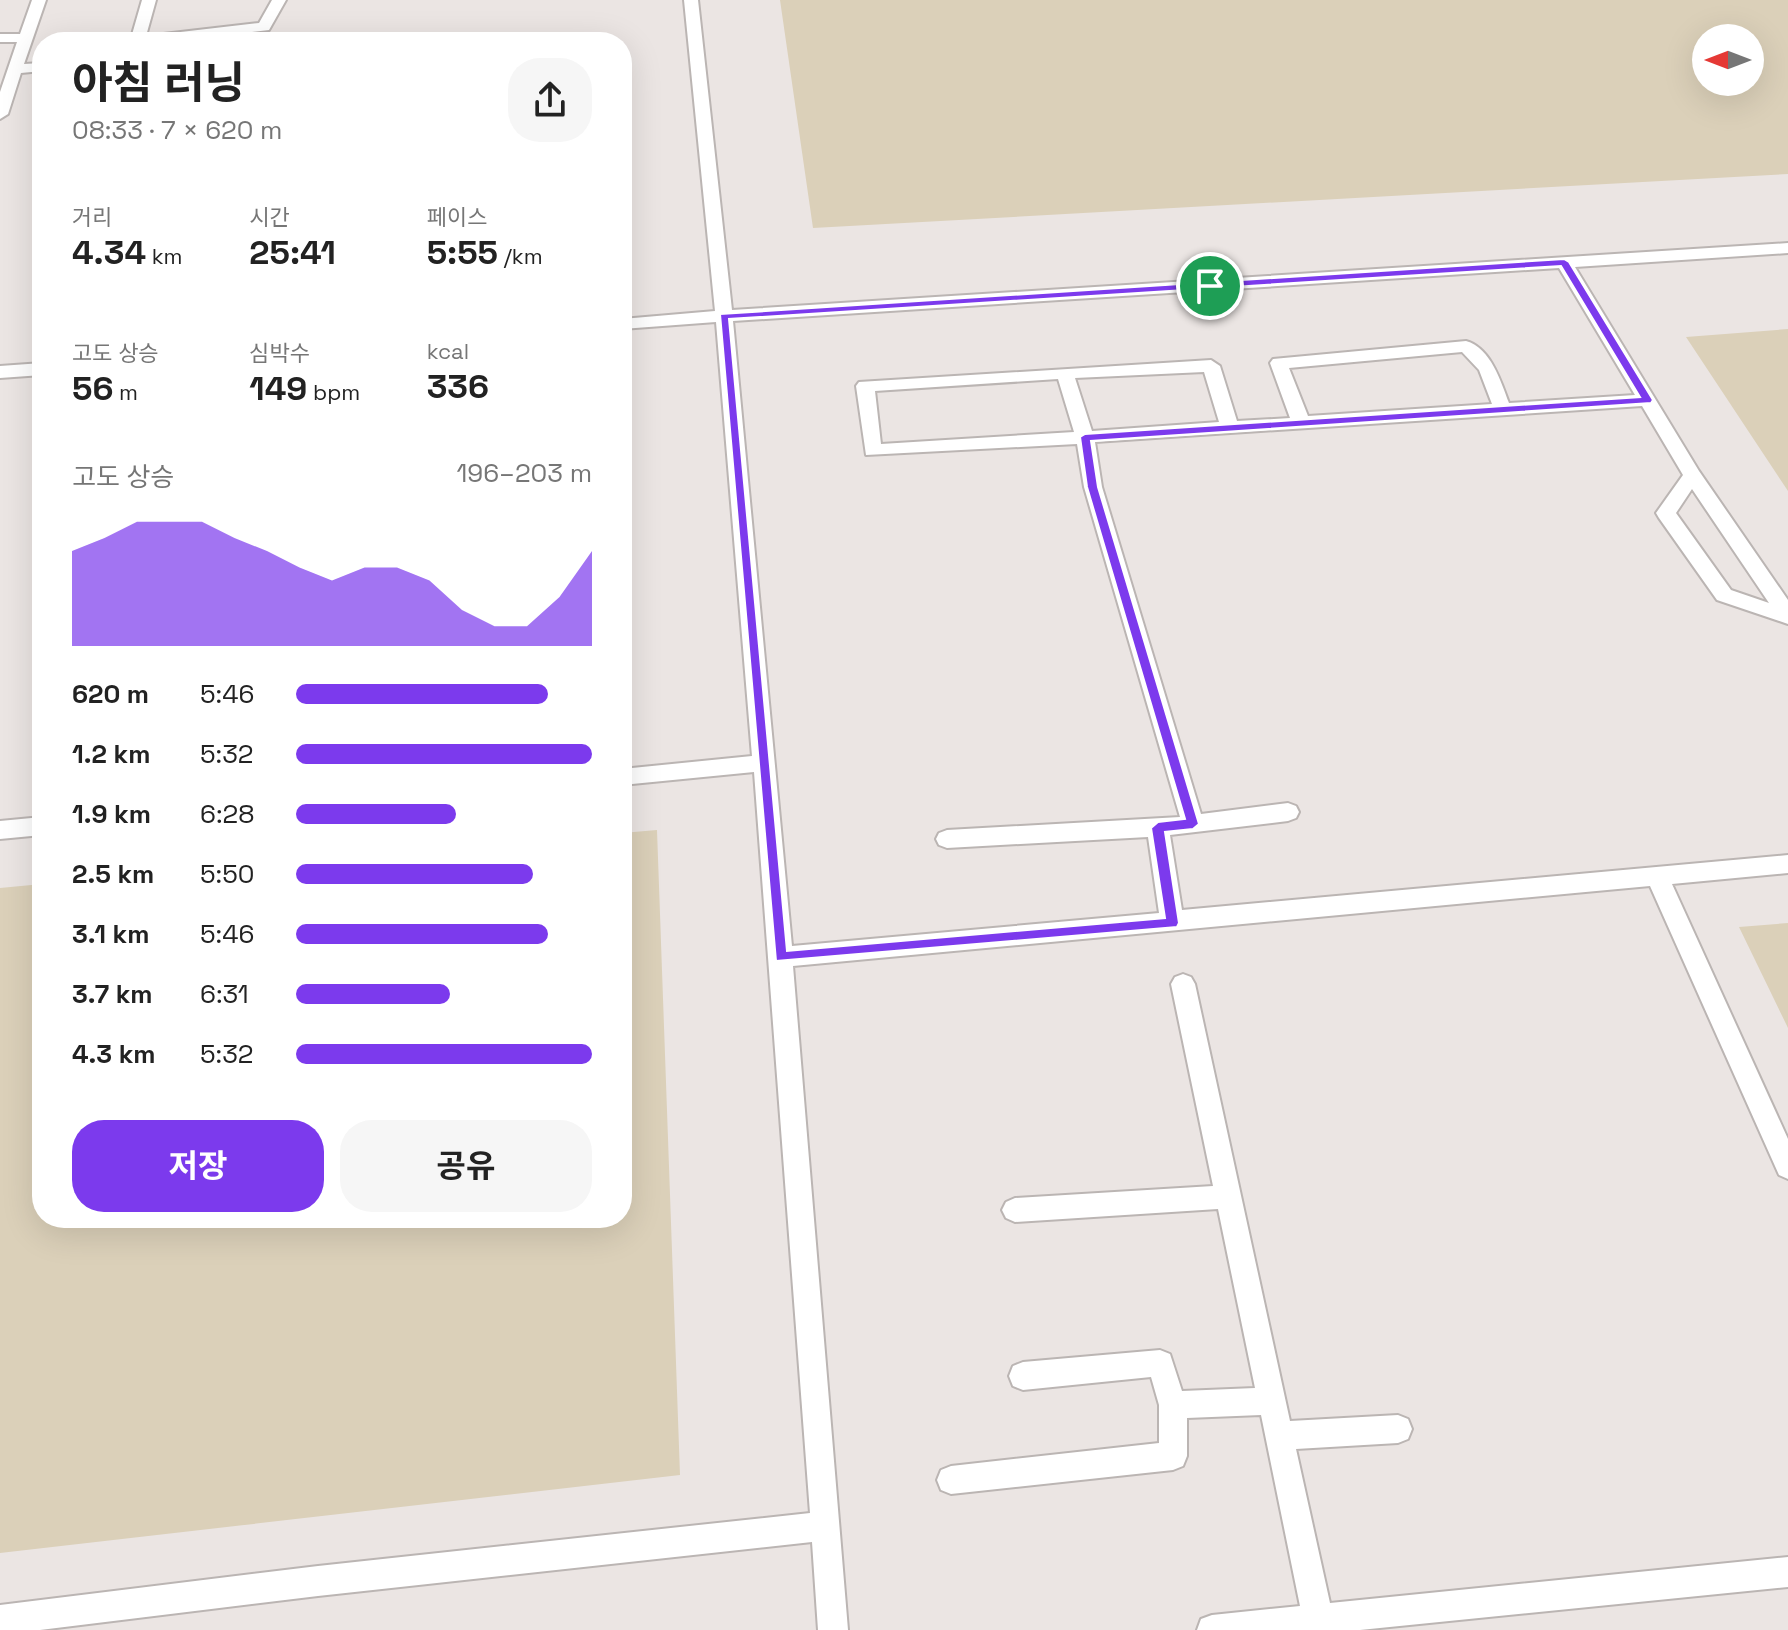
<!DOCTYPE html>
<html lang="ko">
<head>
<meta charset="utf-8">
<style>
	:root { --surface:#fff; --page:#f6f6f6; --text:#222; --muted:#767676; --accent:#7c3aed }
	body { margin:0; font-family:"Space Grotesk","Noto Sans KR",sans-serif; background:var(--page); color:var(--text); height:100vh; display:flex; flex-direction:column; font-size:30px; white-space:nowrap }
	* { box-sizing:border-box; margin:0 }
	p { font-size:26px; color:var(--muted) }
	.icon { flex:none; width:44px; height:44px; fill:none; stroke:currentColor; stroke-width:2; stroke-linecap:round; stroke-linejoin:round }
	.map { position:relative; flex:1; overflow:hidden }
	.details { position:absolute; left:32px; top:32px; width:600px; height:1196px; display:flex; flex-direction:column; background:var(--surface); border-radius:32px; box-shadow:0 8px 32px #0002 }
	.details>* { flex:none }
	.needle { width:52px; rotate:270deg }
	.controls { position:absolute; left:1692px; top:24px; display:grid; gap:16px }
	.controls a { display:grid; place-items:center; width:72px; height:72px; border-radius:50%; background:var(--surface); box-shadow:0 8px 32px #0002; font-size:40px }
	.pin { position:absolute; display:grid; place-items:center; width:68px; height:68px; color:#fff; margin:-34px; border:4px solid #fff; border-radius:50%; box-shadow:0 2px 8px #0007 }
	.round { display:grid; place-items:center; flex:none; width:84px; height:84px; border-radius:32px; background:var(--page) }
	.head { display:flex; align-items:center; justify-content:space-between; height:136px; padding:0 40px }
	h1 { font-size:44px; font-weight:700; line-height:60px }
	.figures { display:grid; grid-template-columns:repeat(3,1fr); gap:12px; height:136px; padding:8px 40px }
	.figures div { display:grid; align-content:center }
	.figures b { font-size:34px; font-weight:700 }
	.figures small { font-size:22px; font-weight:400 }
	.figures p { font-size:22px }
	.chart { height:224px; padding:16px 40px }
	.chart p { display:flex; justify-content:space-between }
	.chart svg { width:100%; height:144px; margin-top:8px; fill:var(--accent); opacity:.7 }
	.primary-button { display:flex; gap:16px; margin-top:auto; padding:16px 40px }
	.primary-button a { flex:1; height:92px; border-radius:32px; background:var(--accent); color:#fff; font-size:32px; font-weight:700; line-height:92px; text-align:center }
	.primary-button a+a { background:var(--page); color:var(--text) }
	ul { padding:0 40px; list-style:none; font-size:26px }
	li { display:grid; grid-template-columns:128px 96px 1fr; align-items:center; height:60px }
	li i { height:20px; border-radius:10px; background:var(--accent) }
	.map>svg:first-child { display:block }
	.green { fill:#dbd0b9; fill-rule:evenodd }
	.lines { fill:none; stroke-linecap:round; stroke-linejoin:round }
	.service-casing { stroke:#bbb5b3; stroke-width:4 }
	.service { fill:#fff; fill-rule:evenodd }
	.route { fill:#7c3aed; stroke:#fff; stroke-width:2; fill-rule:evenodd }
</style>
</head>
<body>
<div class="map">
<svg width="1788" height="1630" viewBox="0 0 1788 1630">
	<rect width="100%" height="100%" fill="#ebe5e3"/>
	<path class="green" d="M780,0H1788V174L813,228ZM1750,38V82H1706V38Z
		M1788,329V491L1686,337Z
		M657,830L680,1475L0,1553V888L42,884V1218H622V833Z
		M1788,923V1028L1739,927Z"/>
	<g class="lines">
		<g class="service-casing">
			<path id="service" d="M32,0H46L24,64L42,63V71L21,73L8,114L0,119V92L17,42H0V34H20Z
				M142,0H156L146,36L259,23L272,0H286L269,30L170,42H125L131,38Z
				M684,0H698L732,310L1788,243V253L1575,267L1699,471L1788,600V624L1717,600L1659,518L1656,513L1683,475L1642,406L1095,442L1102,487L1201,814L1288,803L1296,806L1299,812L1296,818L1288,821L1170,835L1182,910L1788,855V873L1672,884L1788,1139V1179L1779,1175L1650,886L793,966L848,1630H818L812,1542L318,1596L40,1630H0V1605L318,1566L810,1513L754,772L622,785V769L752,756L716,322L622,329V319L715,311ZM1559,268L1635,395L1509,403C1501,382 1491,348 1466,341L1273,359L1270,363L1290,418L1237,421L1220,366L1211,360L859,382L856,386L866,455L1077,444L1084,487L1180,817L947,830L939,833L936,839L939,845L947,848L1148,837L1159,913L792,946L733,321ZM1462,352L1479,370L1492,404L1308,416L1289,368ZM1204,372L1219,422L1092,431L1075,378ZM1058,379L1074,432L881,444L875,391ZM1692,489L1769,603L1731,590L1676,513Z
				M42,363V375L0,378V366Z
				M42,817V835L0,839V821Z
				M1183,974L1191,977L1195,984L1290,1421L1398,1415L1408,1419L1412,1429L1408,1439L1398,1443L1296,1449L1330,1603L1788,1557V1587L1360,1630H1197L1201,1619L1212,1615L1300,1606L1261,1415L1187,1418V1456L1183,1466L1173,1470L951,1494L941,1490L937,1480L941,1470L951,1466L1159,1443V1405L1151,1377L1023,1390L1013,1386L1009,1376L1013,1366L1023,1362L1160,1350L1170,1354L1182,1391L1255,1388L1218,1209L1015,1222L1006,1218L1002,1210L1006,1202L1015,1198L1213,1186L1171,984L1175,977Z"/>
		</g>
		<use href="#service" class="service"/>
	</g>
	<path class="route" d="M1564,259L1569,262L1653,400L1651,403L1091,441L1098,487L1199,824L1193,829L1165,832L1179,923L1177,927L776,961L720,314ZM1561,266L1640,397L1085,434L1080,437L1087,487L1185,819L1158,822L1151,828L1165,918L787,951L729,319Z"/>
</svg>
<div class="controls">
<a><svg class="needle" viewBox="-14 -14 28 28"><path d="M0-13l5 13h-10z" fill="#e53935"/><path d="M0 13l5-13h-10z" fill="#767676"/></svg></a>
</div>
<div class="pin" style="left:1210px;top:286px;background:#1e9e55"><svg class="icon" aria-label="arrive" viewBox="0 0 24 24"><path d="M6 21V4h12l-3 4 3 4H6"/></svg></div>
<section class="details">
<div class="head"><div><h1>아침 러닝</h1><p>08:33 · 7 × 620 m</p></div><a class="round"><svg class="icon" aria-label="share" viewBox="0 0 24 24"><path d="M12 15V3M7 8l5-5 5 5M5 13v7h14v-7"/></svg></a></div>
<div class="figures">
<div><p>거리</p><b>4.34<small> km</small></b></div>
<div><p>시간</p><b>25:41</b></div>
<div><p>페이스</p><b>5:55<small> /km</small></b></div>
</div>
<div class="figures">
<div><p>고도 상승</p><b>56<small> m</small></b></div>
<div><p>심박수</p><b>149<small> bpm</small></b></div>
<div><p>kcal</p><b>336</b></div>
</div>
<div class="chart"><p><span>고도 상승</span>196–203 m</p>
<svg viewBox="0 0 160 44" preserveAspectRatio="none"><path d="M0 44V15L10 11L20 6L30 6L40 6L50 11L60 15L70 20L80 24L90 20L100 20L110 24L120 33L130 38L140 38L150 29L160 15V44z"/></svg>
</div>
<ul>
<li><b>620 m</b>5:46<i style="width:85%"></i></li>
<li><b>1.2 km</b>5:32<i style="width:100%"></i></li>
<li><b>1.9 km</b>6:28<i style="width:54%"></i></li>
<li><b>2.5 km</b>5:50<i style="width:80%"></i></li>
<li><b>3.1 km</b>5:46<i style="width:85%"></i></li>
<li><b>3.7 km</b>6:31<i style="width:52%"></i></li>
<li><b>4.3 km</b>5:32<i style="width:100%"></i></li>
</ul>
<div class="primary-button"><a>저장</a><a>공유</a></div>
</section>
</div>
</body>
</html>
